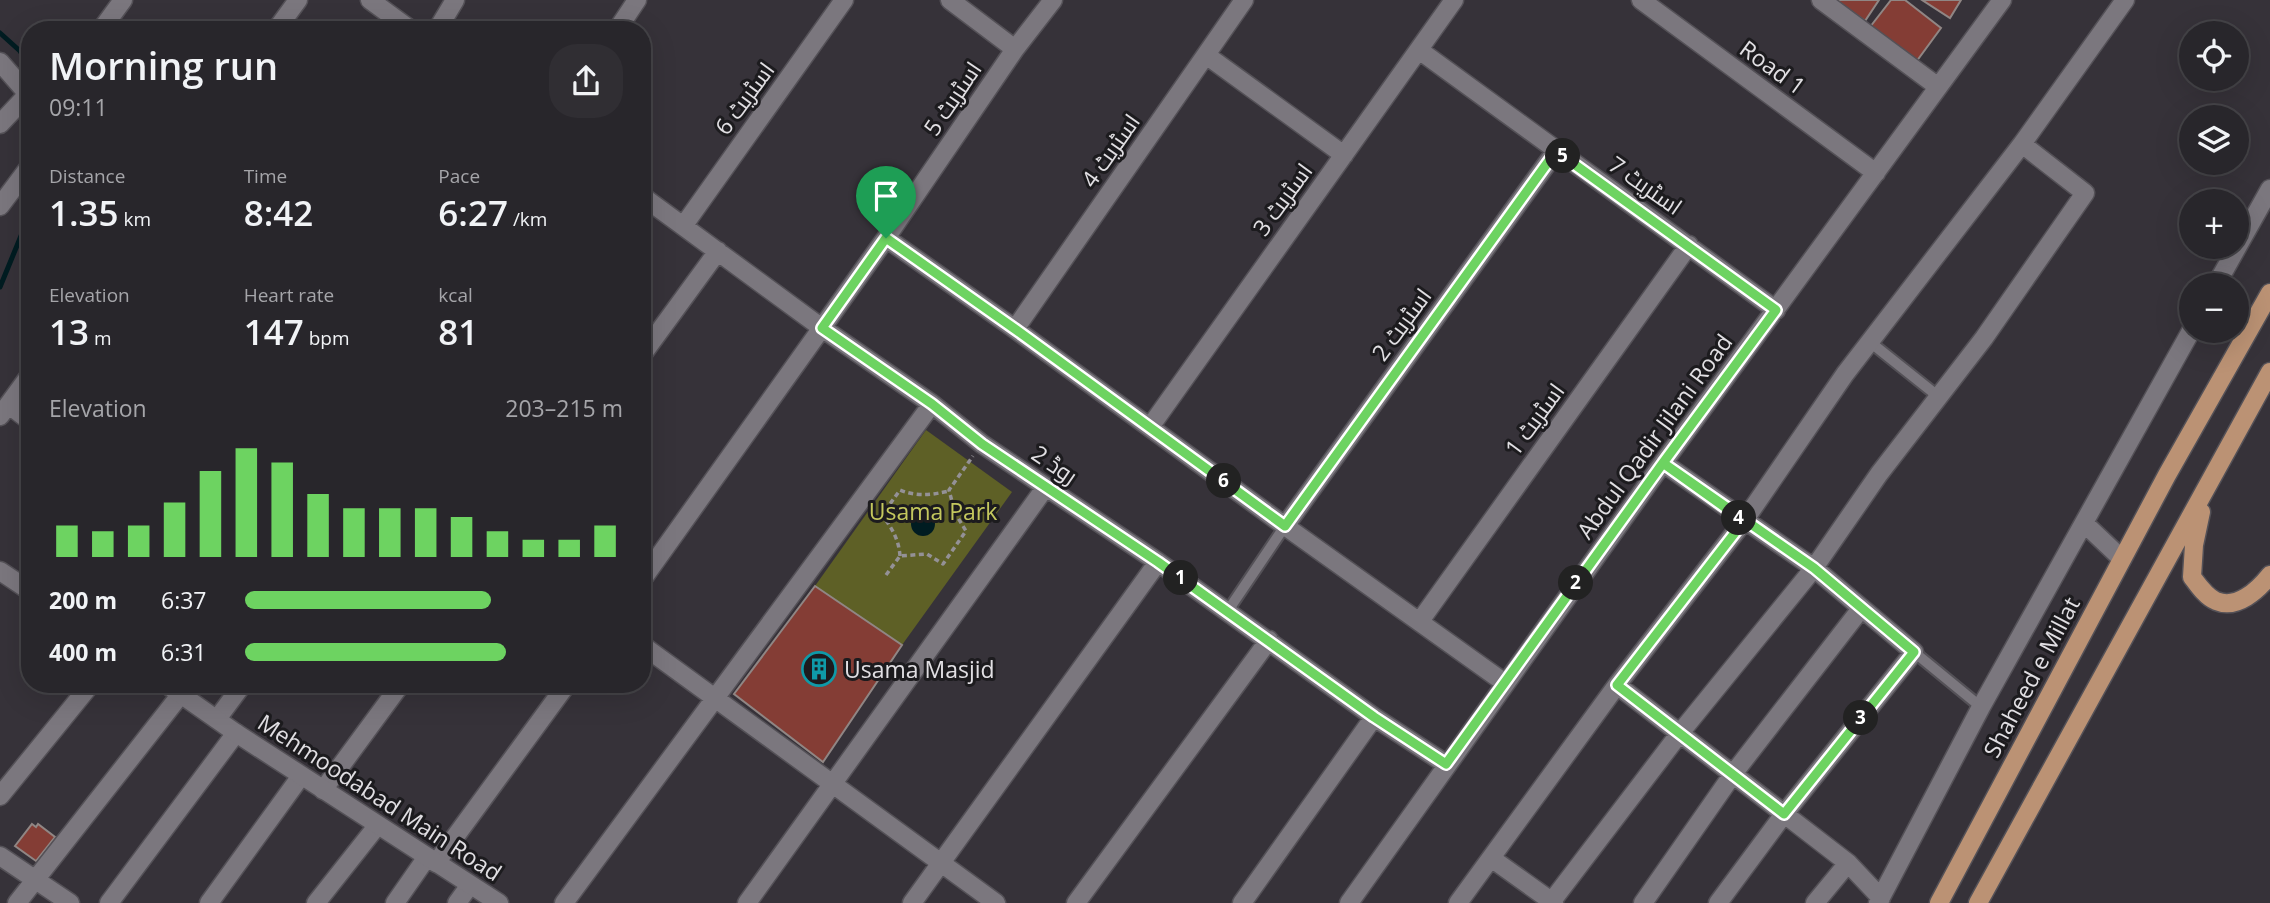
<!DOCTYPE html>
<html lang="en">
<head>
<meta charset="utf-8">
<style>
	:root { --surface:#28262b; --page:#302e33; --text:#f1f3f6; --muted:#a5a5a9; --line:#444347; --accent:#6dd361 }
	body { margin:0; font-family:"Open Sans",Cairo,sans-serif; background:var(--page); color:var(--text); height:100vh; display:flex; flex-direction:column; font-size:26px; white-space:nowrap }
	* { box-sizing:border-box; margin:0 }
	p { font-size:23px; color:var(--muted) }
	.icon { flex:none; width:38px; height:38px; fill:none; stroke:currentColor; stroke-width:2; stroke-linecap:round; stroke-linejoin:round }
	.map { position:relative; flex:1; overflow:hidden }
	.sheet { position:absolute; left:21px; top:21px; width:630px; height:672px; display:flex; flex-direction:column; background:var(--surface); border-radius:28px; box-shadow:0 7px 28px #0002,0 0 0 2px var(--line) }
	.sheet>* { flex:none }
	.buttons { position:absolute; left:2179px; top:21px; display:grid; gap:14px }
	.buttons a { display:grid; place-items:center; width:70px; height:70px; border-radius:50%; background:var(--surface); box-shadow:0 7px 28px #0002,0 0 0 2px var(--line); font-size:35px }
	.pin { position:absolute; display:grid; place-items:center; width:60px; height:60px; color:#fff; margin:-72px -30px; border-radius:50% 50% 50% 0; rotate:-45deg; box-shadow:0 0 7px #0007 }
	.pin .icon { rotate:45deg }
	.km { position:absolute; width:35px; height:35px; margin:-18px; border-radius:50%; background:#222; color:#fff; font-size:19px; line-height:35px; text-align:center }
	.round { display:grid; place-items:center; flex:none; width:74px; height:74px; border-radius:28px; background:var(--page) }
	.headline { display:flex; align-items:center; justify-content:space-between; height:119px; padding:0 28px }
	h1 { font-size:38px; font-weight:600; line-height:52px }
	.stats { display:grid; grid-template-columns:repeat(3,1fr); gap:10px; height:119px; padding:7px 28px }
	.stats div { display:grid; align-content:center }
	.stats b { font-size:35px; font-weight:600 }
	.stats small { font-size:19px; font-weight:400 }
	.stats p { font-size:19px }
	.chart { height:196px; padding:14px 28px }
	.chart p { display:flex; justify-content:space-between }
	.chart svg { width:100%; height:126px; margin-top:7px; stroke:var(--accent); stroke-width:6 }
	ul { padding:0 28px; list-style:none; font-size:23px }
	li { display:grid; grid-template-columns:112px 84px 1fr; align-items:center; height:52px }
	li i { height:18px; border-radius:9px; background:var(--accent) }
	.map>svg:first-child { display:block }
	.green { fill:#5e6026 }
	.water { fill:#001c21 }
	.lines { fill:none; stroke-linecap:round; stroke-linejoin:round }
	.stream { stroke:#001c21; stroke-width:5 }
	.building { fill:#843d35; stroke:#908684; stroke-width:2 }
	.lane-casing { stroke:#545157; stroke-width:14 }
	.street-casing { stroke:#545157; stroke-width:21 }
	.secondary-casing { stroke:#545157; stroke-width:21 }
	.primary-casing { stroke:#545157; stroke-width:21 }
	.path { stroke:#949196; stroke-width:3.5; stroke-dasharray:5 3.5; stroke-linecap:butt }
	.lane { stroke:#7b777e; stroke-width:10 }
	.street { stroke:#7b777e; stroke-width:18 }
	.secondary { stroke:#7b777e; stroke-width:18 }
	.primary { stroke:#bb9274; stroke-width:18 }
	.route-casing { stroke:#fff; stroke-width:14 }
	.route { stroke:#6dd361; stroke-width:9 }
	.labels { text-anchor:middle; dominant-baseline:central; stroke-width:6; stroke-linejoin:round; paint-order:stroke }
	.street-label { font-size:23px; fill:#e1dfe3; stroke:#1c1b1e }
	.park-label { font-size:23px; fill:#c4c85e; stroke:#1c1b1e }
	.poi-label { font-size:23px; fill:#e1dfe3; stroke:#1c1b1e; text-anchor:start }
</style>
</head>
<body>
<div class="map">
<svg width="2270" height="903" viewBox="0 0 2270 903">
	<rect width="100%" height="100%" fill="#363239"/>
	<path class="green" d="M926,430L1012,492L902,645L815,586Z"/>
	<path class="water" d="M911 524a12 12 0 1 1 24 0a12 12 0 1 1-24 0Z"/>
	<g class="lines">
		<path class="stream" d="M0,33L20,51L30,66
			M0,287L30,214"/>
	</g>
	<path class="building" d="M1835,0H1879L1865,21Z
		M1891,0H1905L1941,28L1916,62L1870,27Z
		M1922,0H1961L1950,18Z
		M815,586L902,645L823,762L734,694Z
		M32,824L36,827L38,824L55,837L36,861L15,846Z"/>
	<g class="lines">
		<g class="lane-casing">
			<path id="lane" d="M1870,342L1939,397
				M1227,612L1285,526
				M1914,652L1981,707"/>
		</g>
		<g class="street-casing">
			<path id="street" d="M370,0L411,30
				M950,0L1015,49
				M1641,0L1876,173
				M1821,0L1937,86
				M101,30L123,0
				M276,30L298,0
				M437,30L455,0
				M1419,50L1776,310
				M1206,55L1344,155
				M0,62L27,93L30,92
				M0,124L30,92
				M642,196L822,328L932,404L982,444L1158,562L1374,717L1446,764
				M0,206L30,166
				M684,225L844,0
				M886,238L1015,329L1285,526L1505,683
				M2216,285L2270,189
				M1015,329L1244,0
				M642,355L718,251
				M9,405L30,421
				M0,416L30,375
				M1150,427L1454,0
				M1663,463L1814,568L1914,652L1784,814L1718,903
				M2085,524L2122,559
				M1285,526L1556,151
				M642,580L886,238L1015,49L1053,0
				M1420,621L1689,245
				M642,645L996,903
				M1617,685L1848,863L1881,898
				M217,719L243,684
				M323,790L401,684
				M0,856L70,903
				M1491,858L1554,903
				M436,863L567,684
				M1552,901L1680,733L1814,568L1879,474L1984,338L2085,193L2022,144
				M17,903L181,694
				M109,903L236,733
				M209,903L301,776
				M316,903L377,826
				M395,903L427,857
				M457,903L470,885
				M564,903L932,404
				M747,903L1045,488
				M912,903L1158,562
				M1076,903L1269,640
				M1242,903L1374,717
				M1349,903L1663,463L2002,0
				M1458,903L1617,685L1744,521L1845,374L2022,144L2125,0
				M1643,903L1733,774L1860,610
				M1815,903L1848,863
				M1878,903L1981,707L2191,331"/>
		</g>
		<g class="secondary-casing">
			<path id="secondary" d="M617,30L637,0
				M0,571L30,591
				M166,684L236,733L499,903
				M0,796L91,684"/>
		</g>
		<g class="primary-casing">
			<path id="primary" d="M2201,512L2194,545L2192,577C2198,585 2206,597 2216,601C2237,610 2258,590 2270,575
				M1939,903L2167,475L2270,293
				M1978,903L2270,372"/>
		</g>
		<path class="path" d="M900,556C899,540 892,528 882,515L900,490C917,497 931,495 949,491
			M886,575L900,556L927,554L943,564L966,531L955,513L949,490L973,456"/>
		<use href="#lane" class="lane"/>
		<use href="#street" class="street"/>
		<use href="#secondary" class="secondary"/>
		<use href="#primary" class="primary"/>
	</g>
	<g class="lines">
		<g class="route-casing">
			<path id="route" d="M886,238L822,328L932,404L982,444L1158,562L1374,717L1446,764L1663,463L1814,568L1914,652L1784,814L1617,685L1744,521L1663,463L1776,310L1556,151L1285,526L1015,329L886,238"/>
		</g>
		<use href="#route" class="route"/>
	</g>
	<defs>
		<g id="building-ring" transform="scale(1.75)"><circle r="9.5" fill="#1c1b1e" stroke="#0f9aa8" stroke-width="1.5"/><path d="M-4-6H4V6H1V3H-1V6H-4ZM-2.5-4.3h1.7v1.8h-1.7ZM.8-4.3h1.7v1.8H.8ZM-2.5-1h1.7V.8h-1.7ZM.8-1h1.7V.8H.8Z" fill="#0f9aa8"/></g>
	</defs>
	<g fill-rule="evenodd">
		<use href="#building-ring" x="819" y="669"/>
	</g>
	<g class="labels">
		<g class="street-label">
			<text transform="translate(1773 67) rotate(36)">Road 1</text>
			<text transform="translate(744 98) rotate(-54)">اسٹریٹ 6</text>
			<text transform="translate(952 98) rotate(-56)">اسٹریٹ 5</text>
			<text transform="translate(1110 150) rotate(-55)">اسٹریٹ 4</text>
			<text transform="translate(1646 185) rotate(35)">اسٹریٹ 7</text>
			<text transform="translate(1282 199) rotate(-54)">اسٹریٹ 3</text>
			<text transform="translate(1401 324) rotate(-54)">اسٹریٹ 2</text>
			<text transform="translate(1534 419) rotate(-54)">اسٹریٹ 1</text>
			<text transform="translate(1654 436) rotate(-54)">Abdul Qadir Jilani Road</text>
			<text transform="translate(1055 464) rotate(34)">روڈ 2</text>
			<text transform="translate(2031 677) rotate(-62)">Shaheed e Millat</text>
			<text transform="translate(380 797) rotate(33)">Mehmoodabad Main Road</text>
		</g>
		<g class="park-label">
			<text x="933" y="511">Usama Park</text>
		</g>
		<g class="poi-label">
			<text x="844" y="669">Usama Masjid</text>
		</g>
	</g>
</svg>
<div class="buttons">
<a><svg class="icon" aria-label="locate" viewBox="0 0 24 24"><circle cx="12" cy="12" r="6"/><path d="M12 2v4M12 18v4M2 12h4M18 12h4"/></svg></a>
<a><svg class="icon" aria-label="layers" viewBox="0 0 24 24"><path d="M12 4l9 5-9 5-9-5zM3 14l9 5 9-5"/></svg></a>
<a>+</a>
<a>−</a>
</div>
<div class="pin" style="left:886px;top:238px;background:#1e9e55"><svg class="icon" aria-label="arrive" viewBox="0 0 24 24"><path d="M6 21V4h12l-3 4 3 4H6"/></svg></div>
<b class="km" style="left:1181px;top:578px">1</b>
<b class="km" style="left:1576px;top:583px">2</b>
<b class="km" style="left:1861px;top:718px">3</b>
<b class="km" style="left:1739px;top:518px">4</b>
<b class="km" style="left:1563px;top:156px">5</b>
<b class="km" style="left:1224px;top:481px">6</b>
<section class="sheet">
<div class="headline"><div><h1>Morning run</h1><p>09:11</p></div><a class="round"><svg class="icon" aria-label="share" viewBox="0 0 24 24"><path d="M12 15V3M7 8l5-5 5 5M5 13v7h14v-7"/></svg></a></div>
<div class="stats">
<div><p>Distance</p><b>1.35<small> km</small></b></div>
<div><p>Time</p><b>8:42</b></div>
<div><p>Pace</p><b>6:27<small> /km</small></b></div>
</div>
<div class="stats">
<div><p>Elevation</p><b>13<small> m</small></b></div>
<div><p>Heart rate</p><b>147<small> bpm</small></b></div>
<div><p>kcal</p><b>81</b></div>
</div>
<div class="chart"><p><span>Elevation</span>203–215 m</p>
<svg viewBox="0 0 160 44" preserveAspectRatio="none"><path d="M5 44V33M15 44V35M25 44V33M35 44V25M45 44V14M55 44V6M65 44V11M75 44V22M85 44V27M95 44V27M105 44V27M115 44V30M125 44V35M135 44V38M145 44V38M155 44V33"/></svg>
</div>
<ul>
<li><b>200 m</b>6:37<i style="width:65%"></i></li>
<li><b>400 m</b>6:31<i style="width:69%"></i></li>
</ul>
</section>
</div>
</body>
</html>
